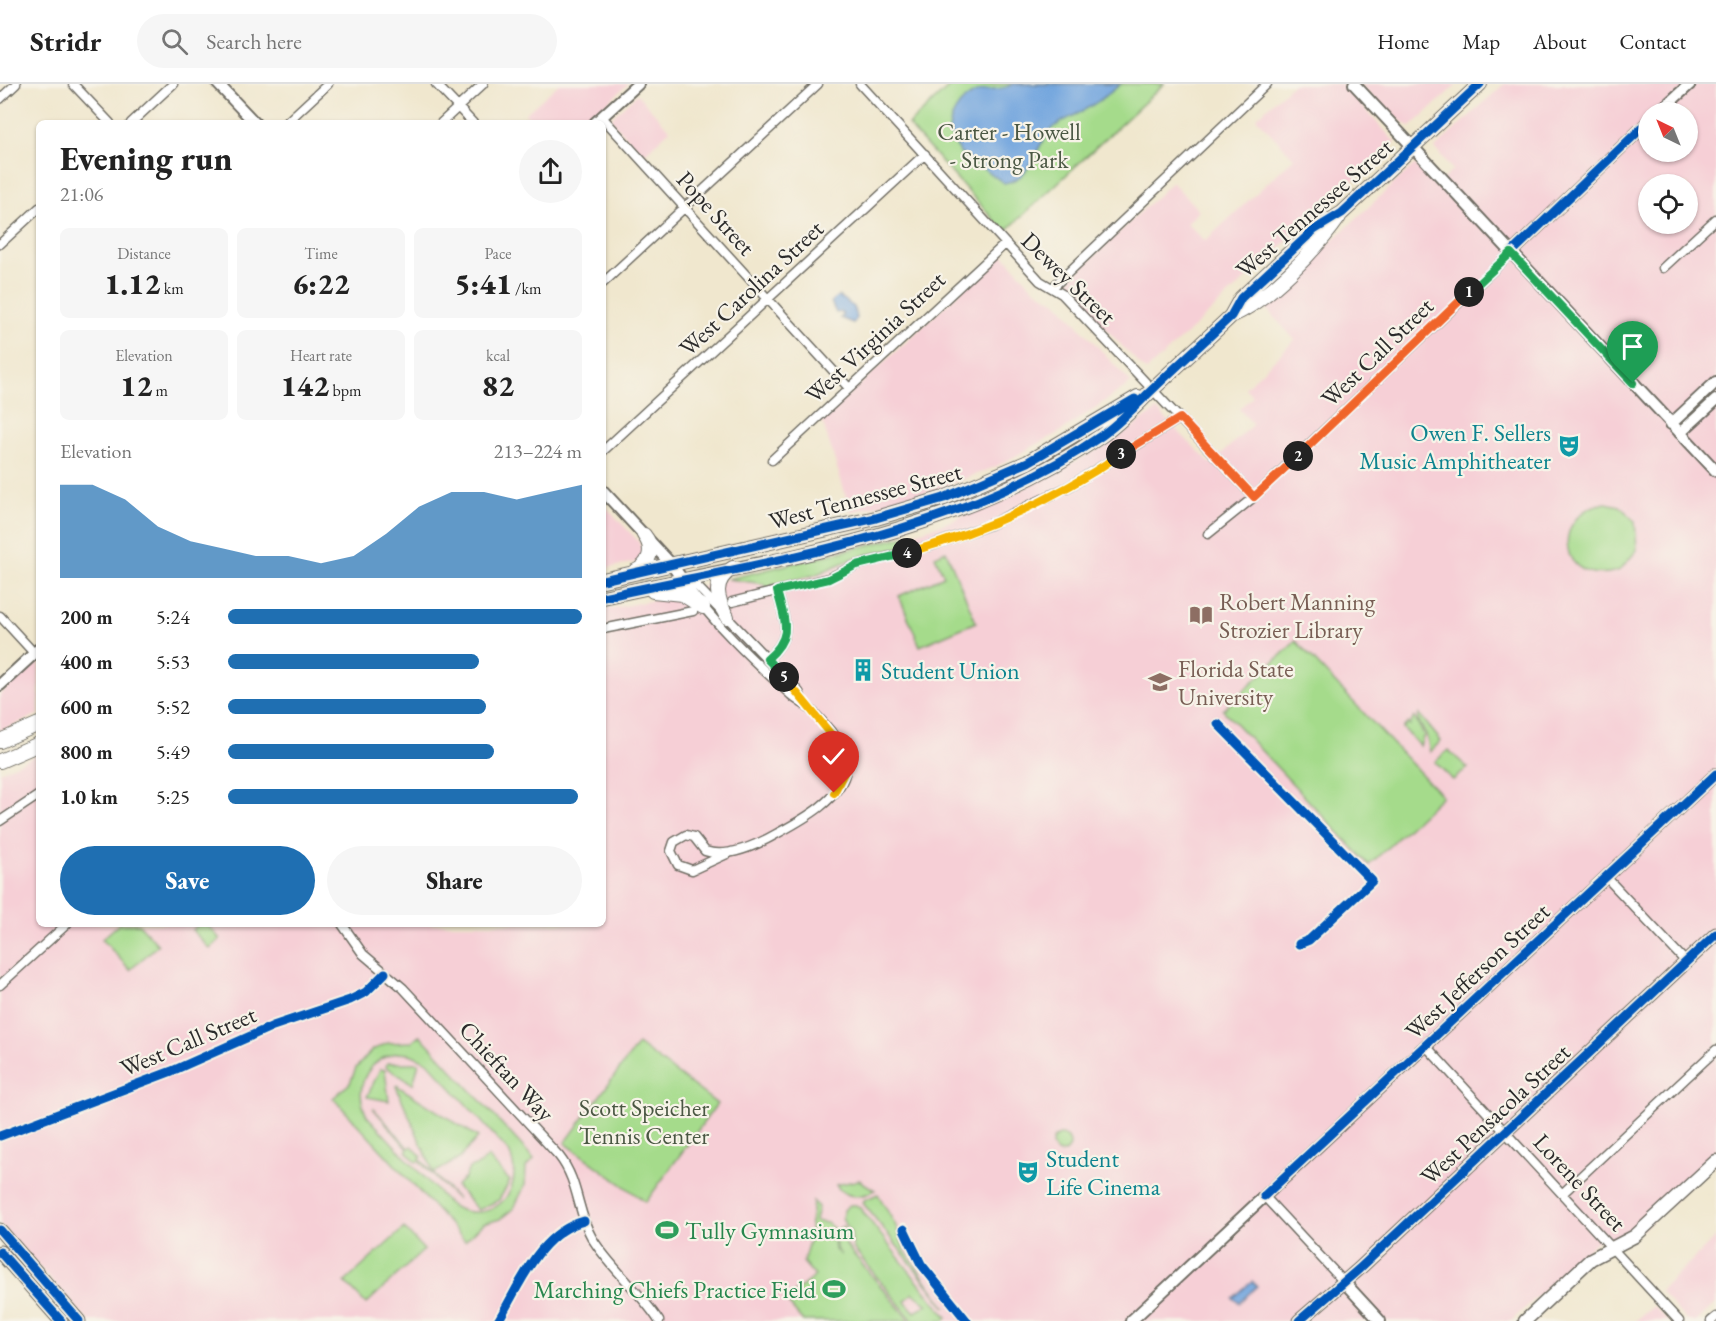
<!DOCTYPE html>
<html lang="en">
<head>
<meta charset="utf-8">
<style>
	:root { --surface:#fff; --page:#f6f6f6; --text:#222; --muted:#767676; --line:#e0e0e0; --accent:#1f6fb2 }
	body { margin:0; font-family:"EB Garamond",serif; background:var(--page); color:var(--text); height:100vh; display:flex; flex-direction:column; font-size:22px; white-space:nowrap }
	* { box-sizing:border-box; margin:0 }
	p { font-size:20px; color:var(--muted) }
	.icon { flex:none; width:33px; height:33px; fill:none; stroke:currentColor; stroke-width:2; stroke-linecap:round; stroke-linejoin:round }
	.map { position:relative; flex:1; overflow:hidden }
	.panel { position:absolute; left:36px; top:36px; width:570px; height:807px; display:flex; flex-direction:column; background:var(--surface); border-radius:9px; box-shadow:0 2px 4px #0004 }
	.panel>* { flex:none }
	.needle { width:39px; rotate:317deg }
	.tools { position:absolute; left:1638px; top:18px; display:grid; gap:12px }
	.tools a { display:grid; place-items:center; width:60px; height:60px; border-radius:50%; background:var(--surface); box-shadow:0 2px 4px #0004; font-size:30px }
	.pin { position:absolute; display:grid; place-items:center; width:51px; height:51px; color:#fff; margin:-62px -26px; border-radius:50% 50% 50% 0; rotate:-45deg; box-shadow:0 0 6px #0007 }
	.pin .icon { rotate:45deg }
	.km { position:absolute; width:30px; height:30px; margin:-15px; border-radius:50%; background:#222; color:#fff; font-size:16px; line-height:30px; text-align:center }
	.round { display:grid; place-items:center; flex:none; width:63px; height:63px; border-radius:32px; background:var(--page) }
	.summary { display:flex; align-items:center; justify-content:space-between; height:102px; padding:0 24px }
	h1 { font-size:33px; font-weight:800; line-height:45px }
	.metrics { display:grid; grid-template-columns:repeat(3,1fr); gap:9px; height:102px; padding:6px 24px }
	.metrics div { display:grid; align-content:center; border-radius:9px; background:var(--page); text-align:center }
	.metrics b { font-size:30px; font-weight:800 }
	.metrics small { font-size:16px; font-weight:400 }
	.metrics p { font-size:16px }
	.chart { height:168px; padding:12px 24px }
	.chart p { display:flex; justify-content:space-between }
	.chart svg { width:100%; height:108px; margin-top:6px; fill:var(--accent); opacity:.7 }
	.cta { display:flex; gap:12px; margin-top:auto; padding:12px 24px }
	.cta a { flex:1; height:69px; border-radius:36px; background:var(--accent); color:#fff; font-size:24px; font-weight:800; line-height:69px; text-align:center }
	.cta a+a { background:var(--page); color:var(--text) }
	ul { padding:0 24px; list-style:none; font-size:20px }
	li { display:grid; grid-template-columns:96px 72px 1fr; align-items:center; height:45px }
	li i { height:15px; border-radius:8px; background:var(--accent) }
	header { display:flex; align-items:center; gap:36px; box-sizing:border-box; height:84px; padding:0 30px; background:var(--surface); border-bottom:2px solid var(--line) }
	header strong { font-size:28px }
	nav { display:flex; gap:33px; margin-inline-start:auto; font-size:21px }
	.search { width:420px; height:54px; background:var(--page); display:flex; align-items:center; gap:15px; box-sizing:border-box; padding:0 21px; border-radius:33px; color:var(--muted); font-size:22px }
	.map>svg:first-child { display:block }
	.built { fill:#f6cfd6; fill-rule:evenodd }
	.green { fill:#a5db8b; stroke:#68835b; stroke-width:1.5; fill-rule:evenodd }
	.water { fill:#72a5de; stroke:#4e6884; stroke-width:1.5 }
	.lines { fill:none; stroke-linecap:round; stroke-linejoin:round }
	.minor-casing { stroke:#706d64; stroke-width:11 }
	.tertiary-casing { stroke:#706d64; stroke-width:14 }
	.secondary-casing { stroke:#706d64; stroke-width:15 }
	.primary-casing { stroke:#706d64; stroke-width:16 }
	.minor { stroke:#fff; stroke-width:8 }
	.tertiary { stroke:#fff; stroke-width:10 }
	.secondary { stroke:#fff; stroke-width:12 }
	.primary { stroke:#fff; stroke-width:14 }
	.cycleway-casing { stroke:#f7f3e8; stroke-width:13 }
	.cycleway { stroke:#0057b8; stroke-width:9 }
	.split-1-casing { stroke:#fff; stroke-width:12 }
	.split-2-casing { stroke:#fff; stroke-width:12 }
	.split-3-casing { stroke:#fff; stroke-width:12 }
	.split-4-casing { stroke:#fff; stroke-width:12 }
	.split-5-casing { stroke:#fff; stroke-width:12 }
	.split-6-casing { stroke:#fff; stroke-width:12 }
	.split-1 { stroke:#22a559; stroke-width:8 }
	.split-2 { stroke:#f0652b; stroke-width:8 }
	.split-3 { stroke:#f0652b; stroke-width:8 }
	.split-4 { stroke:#f5b400; stroke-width:8 }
	.split-5 { stroke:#22a559; stroke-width:8 }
	.split-6 { stroke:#f5b400; stroke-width:8 }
	.labels { text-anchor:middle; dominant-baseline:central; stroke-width:4.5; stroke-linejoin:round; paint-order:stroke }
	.park-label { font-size:24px; fill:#4a5743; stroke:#f7f3e8 }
	.street-label { font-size:24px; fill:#2b2b2b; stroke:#f7f3e8 }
	.culture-label { font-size:24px; fill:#0d838f; stroke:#f7f3e8; text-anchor:start }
	.education-label { font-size:24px; fill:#785e54; stroke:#f7f3e8; text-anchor:start }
	.leisure-label { font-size:24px; fill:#27864d; stroke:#f7f3e8; text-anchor:start }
</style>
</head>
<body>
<header>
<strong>Stridr</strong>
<div class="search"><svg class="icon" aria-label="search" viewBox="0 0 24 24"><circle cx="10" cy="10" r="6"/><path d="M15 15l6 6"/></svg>Search here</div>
<nav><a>Home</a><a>Map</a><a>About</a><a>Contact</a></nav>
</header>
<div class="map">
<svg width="1716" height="1237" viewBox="0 0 1716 1237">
	<rect width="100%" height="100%" fill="#f7f3e8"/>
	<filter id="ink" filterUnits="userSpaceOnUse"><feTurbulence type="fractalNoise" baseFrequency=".0167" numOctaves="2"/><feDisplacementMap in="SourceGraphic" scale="12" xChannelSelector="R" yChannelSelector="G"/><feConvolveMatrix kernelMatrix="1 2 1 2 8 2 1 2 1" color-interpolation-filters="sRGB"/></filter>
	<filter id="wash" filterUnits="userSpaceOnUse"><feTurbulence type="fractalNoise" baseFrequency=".008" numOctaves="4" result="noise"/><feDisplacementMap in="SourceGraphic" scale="24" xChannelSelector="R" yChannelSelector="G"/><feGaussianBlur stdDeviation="1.35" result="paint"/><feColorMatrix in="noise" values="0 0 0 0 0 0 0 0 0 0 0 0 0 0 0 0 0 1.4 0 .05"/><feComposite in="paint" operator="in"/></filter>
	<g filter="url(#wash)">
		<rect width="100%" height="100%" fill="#f0e7ce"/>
		<path class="built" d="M559,0H628L586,39H534L525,30Z
			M1293,0H1342L1395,58L1146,287L1064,201L1172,98L1199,127L1187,139L1205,157L1294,74L1256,34Z
			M1360,0H1457L1411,43L1385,27Z
			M1504,0H1716V1077L1643,1145L1618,1156L1599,1155L1511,1237H89L0,1140V688L39,670V840H603V526L666,514L728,495L897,455L946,439L1009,412L1107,361L1157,326L1211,380L1253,340L1239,325L1253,312L1245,304L1295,256L1263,221L1415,80L1435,102L1453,86L1435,64ZM1648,28H1688V68H1648ZM1648,100H1688V140H1648Z
			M637,10L670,46L643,71L610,35Z
			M1002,169L1035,206L1058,219L1131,299L1060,348L995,383L932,407L851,428L822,336Z
			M603,420L639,458L643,470L640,477L603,485Z
			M39,574V630L0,647V610Z
			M1716,1153V1219L1697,1237H1687L1660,1207Z
			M1654,1222L1668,1237H1635Z"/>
		<path class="green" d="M952,0H1164L1005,148L908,41Z
			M1606,419L1620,422L1635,437L1637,466L1620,486C1555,507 1550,427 1606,419Z
			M906,452L909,461L854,474L815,491L773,501L766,506L764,500L728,495Z
			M946,467L976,538L920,562L899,512L944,492L935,472Z
			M1296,557L1442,712L1369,781L1223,626Z
			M1419,630L1441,657L1430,668L1426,650L1418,637Z
			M1414,633L1424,651L1420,662L1403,644L1408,639L1410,641Z
			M1448,666L1468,684L1453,696L1435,678Z
			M119,840H139L158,861L130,886L102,855Z
			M199,840H207L220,855L210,865L192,846Z
			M420,951L534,1075L526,1083L525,1101L514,1124L500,1135L483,1140L465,1157L333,1014L350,999L356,984L372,966L388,959L412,958ZM397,969L410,970L428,978L509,1068C528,1109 489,1144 450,1121L367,1032C353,1004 366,976 397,969Z
			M638,960L717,1020L646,1118L565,1059Z
			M387,979H419L413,1000L386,983Z
			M380,985L385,986L389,1017L367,1013Z
			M398,1001L399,1003L478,1053L459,1075L434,1089L396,1002Z
			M373,1024L409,1064L412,1062L422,1073L420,1075L457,1115L419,1077L416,1078L406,1067L408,1065Z
			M1052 1060a9 9 0 1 1 18 0a9 9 0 1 1-18 0Z
			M488,1073L510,1097L499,1116L478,1126L456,1102L465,1094L469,1084L479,1081Z
			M859,1096L875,1106C862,1114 845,1115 836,1101Z
			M878,1110L896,1142L905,1167L946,1224L863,1119L864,1116Z
			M813,1117L818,1123L815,1137L827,1139L833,1144L835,1166L841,1171L836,1165L835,1147L843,1142L848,1150L845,1160L910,1237H803L785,1216L815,1192L803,1178L809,1157Z
			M850,1121H856L860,1124C889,1161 917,1198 947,1233L944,1237H913L853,1164L851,1149L842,1134L844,1126ZM913,1209L928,1221L915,1228L905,1217Z
			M404,1144L424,1166L366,1220L345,1198Z"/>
		<path class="water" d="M1013,0H1121C1108,11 1094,21 1079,29C1068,35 1056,39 1048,49C1034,68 1030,96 1004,99L959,68L949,47C950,28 965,9 984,6C994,4 1004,6 1013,0Z
			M838,212L854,223L857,234L853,239L840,234L843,232L842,228L836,229L831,218Z
			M1252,1197L1257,1202L1239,1219L1233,1214Z"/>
	</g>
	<g filter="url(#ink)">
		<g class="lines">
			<g class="minor-casing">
				<path id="minor" d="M73,0L110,39
					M436,0L473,39
					M860,0L1040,197L1062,210L1254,413
					M0,15L16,0
					M602,33L849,304
					M131,39L173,0
					M286,39L328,0
					M441,39L483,0
					M0,160L39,124
					M1663,184L1716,135
					M603,199L818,0
					M1052,204L1267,0
					M603,367L925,70
					M772,376L1005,160
					M1208,450L1254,413L1511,169
					M689,494L799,608L803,619
					M682,495C712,538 752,576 791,611C795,615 798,616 802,619C814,626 828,644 837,655C843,663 847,674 846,685C843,714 802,736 778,749C759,760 727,775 705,767L694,753L686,751L674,758L671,767L678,781L692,786L731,768
					M732,518L829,494L857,481L930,462L989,441L1070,402L1180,334
					M0,532L34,569
					M603,545L693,527
					M767,575C794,552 785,538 777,507
					M0,737L39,711
					M1606,793L1686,878
					M342,840L363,870L403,904L559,1072C579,1097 577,1128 592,1154C610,1184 640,1207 659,1237
					M0,901L67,840
					M1425,961L1679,1237
					M0,1052L172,987L273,942L350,916L366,908L385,889
					M1563,1109L1716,966
					M1264,1112L1344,1198
					M498,1237C521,1199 539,1149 584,1137
					M1711,1237L1716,1233"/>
			</g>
			<g class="tertiary-casing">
				<path id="tertiary" d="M218,0L255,39
					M1354,0L1716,387
					M1659,28L1690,0
					M595,39L638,0
					M1511,169L1648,38
					M1671,340L1716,298
					M1680,349L1716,316
					M603,407L672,481L682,495
					M0,601L39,565
					M1344,1198L1380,1237
					M1131,1237L1716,690"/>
			</g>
			<g class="secondary-casing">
				<path id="secondary" d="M0,1146L79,1237
					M0,1168L61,1237
					M1299,1237L1359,1185L1716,850
					M1525,1237L1591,1175L1635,1152L1716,1077"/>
			</g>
			<g class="primary-casing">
				<path id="primary" d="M1231,232C1268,216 1316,166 1339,133
					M634,488C650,481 655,465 644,451
					M603,496L876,434L944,414L1028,378L1138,313
					M653,507L682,510L703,523
					M603,513C771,476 956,452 1101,352C1121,338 1137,320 1155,303C1180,279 1206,256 1231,232L1241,214L1314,146L1342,129L1480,0
					M727,533C717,515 711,497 733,484
					M0,657L39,640
					M0,677L39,660"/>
			</g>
			<use href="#minor" class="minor"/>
			<use href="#tertiary" class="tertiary"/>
			<use href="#secondary" class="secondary"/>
			<use href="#primary" class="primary"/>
			<g class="cycleway-casing">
				<path id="cycleway" d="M1511,169L1648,38
					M603,496L876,434L944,414L1028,378L1135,315
					M603,513C771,476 956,452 1101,352C1121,338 1137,320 1155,303C1180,279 1206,256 1231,232L1241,214L1314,146L1342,129L1480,0
					M1218,640L1372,797L1309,856L1299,860
					M0,1052L172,987L273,942L350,916L366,908L385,889
					M1264,1112L1716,690
					M904,1145L921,1180L967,1237
					M0,1146L79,1237
					M0,1168L61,1237
					M498,1237C521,1199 539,1149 584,1137
					M1299,1237L1359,1185L1716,850"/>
			</g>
			<use href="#cycleway" class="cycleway"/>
		</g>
	</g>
	<g class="lines" filter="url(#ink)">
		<g class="split-1-casing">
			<path id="split-1" d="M1469,208L1511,169L1633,299"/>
		</g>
		<g class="split-2-casing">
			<path id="split-2" d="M1298,372L1469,208"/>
		</g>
		<g class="split-3-casing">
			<path id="split-3" d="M1121,370L1180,334L1254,413L1298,372"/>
		</g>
		<g class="split-4-casing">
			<path id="split-4" d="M907,469C983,447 1056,415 1121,370"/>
		</g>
		<g class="split-5-casing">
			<path id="split-5" d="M784,593L767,575C794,552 785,538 777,507L829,495L857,481L907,469"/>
		</g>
		<g class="split-6-casing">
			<path id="split-6" d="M784,593L843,665L845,687L834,709"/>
		</g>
		<use href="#split-1" class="split-1"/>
		<use href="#split-2" class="split-2"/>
		<use href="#split-3" class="split-3"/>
		<use href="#split-4" class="split-4"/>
		<use href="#split-5" class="split-5"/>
		<use href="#split-6" class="split-6"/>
	</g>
	<defs>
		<g id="theatre-bare" transform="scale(1.8)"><path d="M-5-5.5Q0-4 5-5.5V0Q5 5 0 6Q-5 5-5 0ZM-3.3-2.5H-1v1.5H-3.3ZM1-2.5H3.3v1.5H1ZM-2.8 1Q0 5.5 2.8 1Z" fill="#0f9aa8" stroke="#f7f3e8" stroke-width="2.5" paint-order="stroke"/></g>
		<g id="library-bare" transform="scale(1.8)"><path d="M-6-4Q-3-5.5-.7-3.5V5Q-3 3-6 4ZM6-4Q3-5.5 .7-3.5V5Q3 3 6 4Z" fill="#8d6e63" stroke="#f7f3e8" stroke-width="2.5" paint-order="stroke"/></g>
		<g id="building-bare" transform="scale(1.8)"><path d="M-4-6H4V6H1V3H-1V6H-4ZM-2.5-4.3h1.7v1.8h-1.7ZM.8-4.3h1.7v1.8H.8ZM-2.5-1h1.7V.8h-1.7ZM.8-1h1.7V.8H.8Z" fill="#0f9aa8" stroke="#f7f3e8" stroke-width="2.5" paint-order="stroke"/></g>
		<g id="university-bare" transform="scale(1.8)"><path d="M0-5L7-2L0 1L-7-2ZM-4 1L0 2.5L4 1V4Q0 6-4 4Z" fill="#8d6e63" stroke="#f7f3e8" stroke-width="2.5" paint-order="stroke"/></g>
		<g id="stadium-bare" transform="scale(1.8)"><path d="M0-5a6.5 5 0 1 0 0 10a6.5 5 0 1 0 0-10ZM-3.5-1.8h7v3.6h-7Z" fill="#2e9e5b" stroke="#f7f3e8" stroke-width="2.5" paint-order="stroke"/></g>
	</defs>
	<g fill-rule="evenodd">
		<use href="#theatre-bare" x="1569" y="362"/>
		<use href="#library-bare" x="1201" y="531"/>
		<use href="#building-bare" x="863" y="586"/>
		<use href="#university-bare" x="1160" y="598"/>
		<use href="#theatre-bare" x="1028" y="1088"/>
		<use href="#stadium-bare" x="667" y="1146"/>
		<use href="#stadium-bare" x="834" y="1205"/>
	</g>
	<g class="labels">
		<g class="park-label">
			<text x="1009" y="47">Carter - Howell<tspan x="1009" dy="28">- Strong Park</tspan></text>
			<text x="644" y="1023">Scott Speicher<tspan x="644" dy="28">Tennis Center</tspan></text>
		</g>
		<g class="street-label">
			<text transform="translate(1314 124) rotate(-41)">West Tennessee Street</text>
			<text transform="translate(716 129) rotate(48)">Pope Street</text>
			<text transform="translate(1069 194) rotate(44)">Dewey Street</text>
			<text transform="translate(751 204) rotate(-43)">West Carolina Street</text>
			<text transform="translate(875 253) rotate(-43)">West Virginia Street</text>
			<text transform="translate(1377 268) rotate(-44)">West Call Street</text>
			<text transform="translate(865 412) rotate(-15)">West Tennessee Street</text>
			<text transform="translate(1477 887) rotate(-43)">West Jefferson Street</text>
			<text transform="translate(188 957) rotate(-23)">West Call Street</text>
			<text transform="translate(507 987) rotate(47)">Chieftan Way</text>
			<text transform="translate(1495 1030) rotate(-43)">West Pensacola Street</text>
			<text transform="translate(1580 1098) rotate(47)">Lorene Street</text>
		</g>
		<g class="culture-label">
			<text x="1551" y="348" text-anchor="end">Owen F. Sellers<tspan x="1551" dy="28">Music Amphitheater</tspan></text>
			<text x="881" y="586">Student Union</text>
			<text x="1046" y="1074">Student<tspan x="1046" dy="28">Life Cinema</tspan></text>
		</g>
		<g class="education-label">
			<text x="1219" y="517">Robert Manning<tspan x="1219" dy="28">Strozier Library</tspan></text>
			<text x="1178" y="584">Florida State<tspan x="1178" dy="28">University</tspan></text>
		</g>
		<g class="leisure-label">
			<text x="685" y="1146">Tully Gymnasium</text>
			<text x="816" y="1205" text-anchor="end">Marching Chiefs Practice Field</text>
		</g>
	</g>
</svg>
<div class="tools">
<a><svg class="needle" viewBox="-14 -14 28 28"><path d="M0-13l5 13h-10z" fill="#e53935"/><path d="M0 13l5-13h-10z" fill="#767676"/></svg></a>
<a><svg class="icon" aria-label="locate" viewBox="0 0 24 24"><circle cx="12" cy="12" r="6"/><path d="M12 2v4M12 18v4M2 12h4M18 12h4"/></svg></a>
</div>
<div class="pin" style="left:1633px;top:299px;background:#1e9e55"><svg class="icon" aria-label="arrive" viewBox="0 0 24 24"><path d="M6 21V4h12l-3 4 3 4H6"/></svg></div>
<div class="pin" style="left:834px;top:709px;background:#d93025"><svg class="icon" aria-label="check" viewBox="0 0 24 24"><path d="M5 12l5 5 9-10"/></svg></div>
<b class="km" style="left:1469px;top:208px">1</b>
<b class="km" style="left:1298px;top:372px">2</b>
<b class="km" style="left:1121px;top:370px">3</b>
<b class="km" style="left:907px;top:469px">4</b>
<b class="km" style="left:784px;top:593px">5</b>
<section class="panel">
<div class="summary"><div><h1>Evening run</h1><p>21:06</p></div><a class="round"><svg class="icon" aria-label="share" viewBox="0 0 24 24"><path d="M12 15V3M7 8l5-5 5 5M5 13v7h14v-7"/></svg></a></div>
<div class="metrics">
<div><p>Distance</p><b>1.12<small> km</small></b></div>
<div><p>Time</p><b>6:22</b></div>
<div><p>Pace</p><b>5:41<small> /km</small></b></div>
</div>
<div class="metrics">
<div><p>Elevation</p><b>12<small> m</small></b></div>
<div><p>Heart rate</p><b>142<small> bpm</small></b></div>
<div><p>kcal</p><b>82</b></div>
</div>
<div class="chart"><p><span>Elevation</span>213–224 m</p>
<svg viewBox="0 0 160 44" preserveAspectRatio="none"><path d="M0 44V6L10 6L20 12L30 23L40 29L50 32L60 35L70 35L80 38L90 35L100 26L110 15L120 9L130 9L140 12L150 9L160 6V44z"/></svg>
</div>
<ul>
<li><b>200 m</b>5:24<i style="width:100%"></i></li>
<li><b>400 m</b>5:53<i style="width:71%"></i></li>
<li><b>600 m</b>5:52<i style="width:73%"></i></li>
<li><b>800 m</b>5:49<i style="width:75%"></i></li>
<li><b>1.0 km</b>5:25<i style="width:99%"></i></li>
</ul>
<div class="cta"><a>Save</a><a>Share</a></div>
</section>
</div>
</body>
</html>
